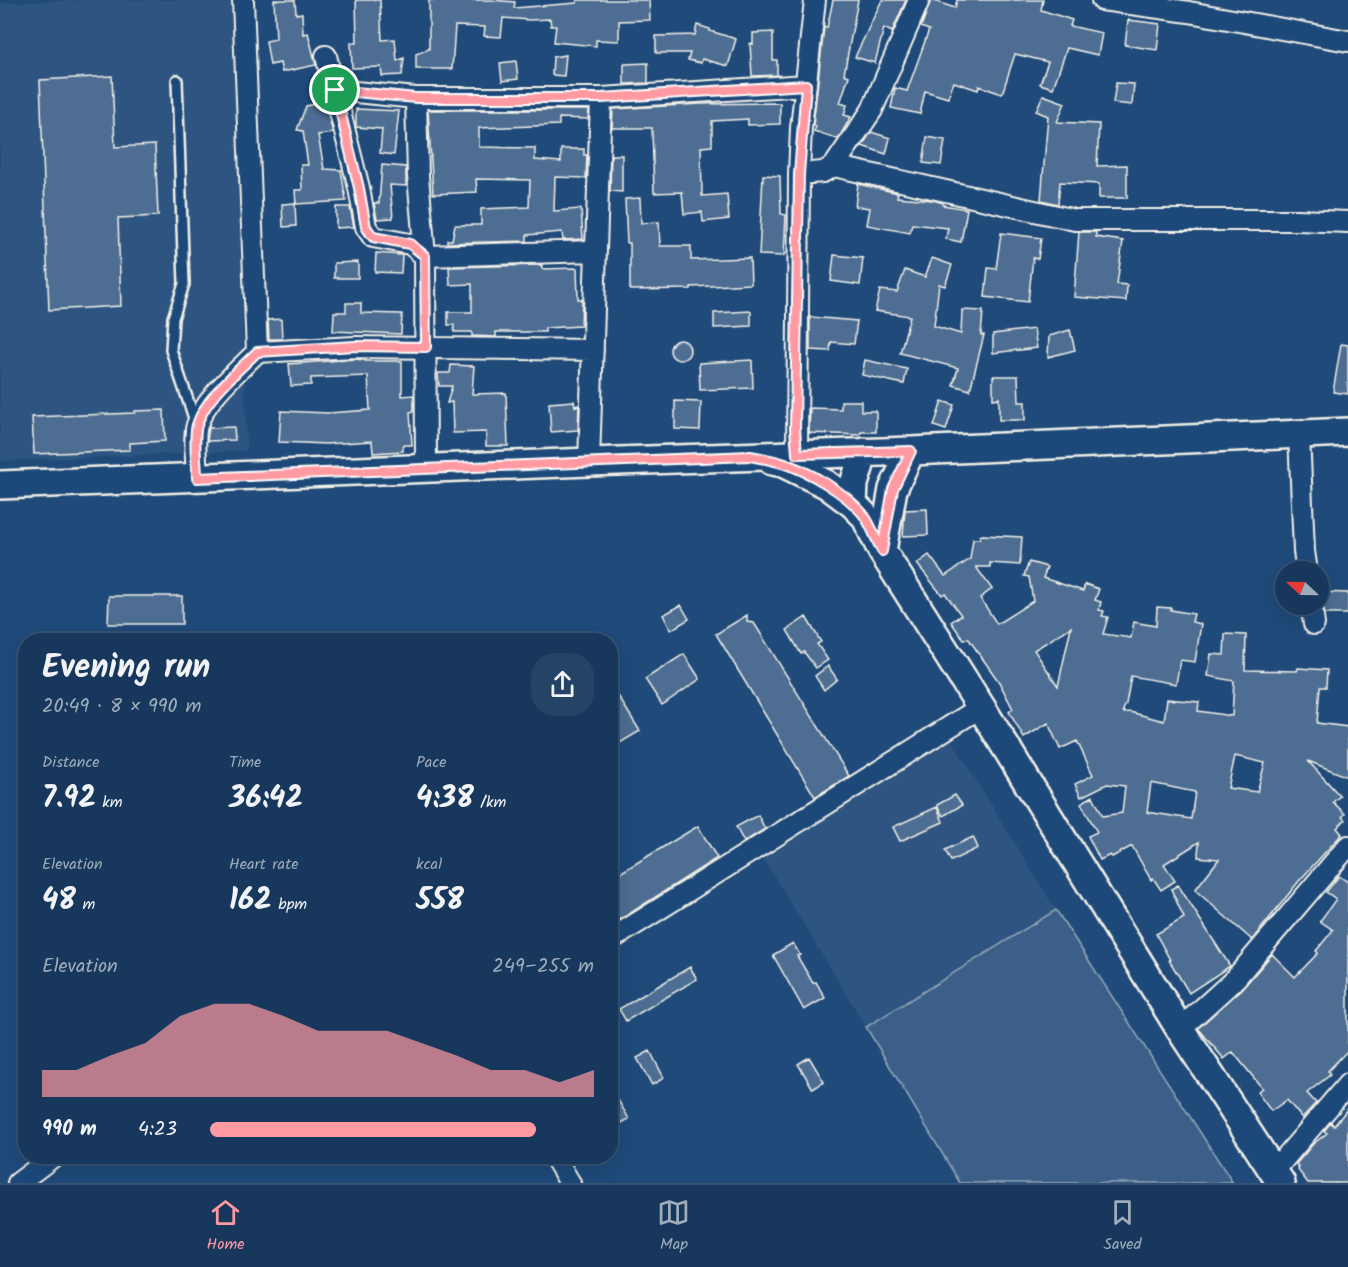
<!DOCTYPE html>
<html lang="en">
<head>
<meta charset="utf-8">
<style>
	:root { --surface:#17385c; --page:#244365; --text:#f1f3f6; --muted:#9eacbb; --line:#365272; --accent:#ff9aa2 }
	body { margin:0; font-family:Kalam,sans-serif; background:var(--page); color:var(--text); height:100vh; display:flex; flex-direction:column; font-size:22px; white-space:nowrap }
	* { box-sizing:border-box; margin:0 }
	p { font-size:20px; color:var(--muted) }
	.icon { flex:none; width:33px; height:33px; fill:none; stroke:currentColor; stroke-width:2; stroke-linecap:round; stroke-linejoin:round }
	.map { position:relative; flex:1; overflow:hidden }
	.drawer { position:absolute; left:18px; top:633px; width:600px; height:531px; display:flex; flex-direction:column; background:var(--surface); border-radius:24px; box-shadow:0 6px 24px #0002,0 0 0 2px var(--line) }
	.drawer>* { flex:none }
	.needle { width:39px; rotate:292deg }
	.buttons { position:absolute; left:1275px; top:561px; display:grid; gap:12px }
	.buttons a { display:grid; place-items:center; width:54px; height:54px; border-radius:50%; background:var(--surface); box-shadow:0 6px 24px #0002,0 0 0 2px var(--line); font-size:30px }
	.pin { position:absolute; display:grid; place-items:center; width:51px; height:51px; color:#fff; margin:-26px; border:3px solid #fff; border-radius:50%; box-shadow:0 2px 6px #0007 }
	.round { display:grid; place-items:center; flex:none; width:63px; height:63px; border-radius:24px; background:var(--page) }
	.overview { display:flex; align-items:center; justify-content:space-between; height:102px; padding:0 24px }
	h1 { font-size:33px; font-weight:800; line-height:45px }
	.figures { display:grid; grid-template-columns:repeat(3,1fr); gap:9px; height:102px; padding:6px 24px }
	.figures div { display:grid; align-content:center }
	.figures b { font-size:30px; font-weight:800 }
	.figures small { font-size:16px; font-weight:400 }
	.figures p { font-size:16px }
	.chart { height:168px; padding:12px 24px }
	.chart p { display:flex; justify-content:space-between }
	.chart svg { width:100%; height:108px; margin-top:6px; fill:var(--accent); opacity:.7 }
	ul { padding:0 24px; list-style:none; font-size:20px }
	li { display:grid; grid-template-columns:96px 72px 1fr; align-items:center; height:45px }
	li i { height:15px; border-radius:8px; background:var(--accent) }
	.dock { display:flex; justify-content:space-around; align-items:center; height:84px; border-top:2px solid var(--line); background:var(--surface); font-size:16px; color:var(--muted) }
	.dock a { display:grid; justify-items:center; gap:3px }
	.dock .active { color:var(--accent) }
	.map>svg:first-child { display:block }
	.built { fill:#2d5581 }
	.green { fill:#3a5f88; stroke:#97a8b8; stroke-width:1.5 }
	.building { fill:#4d6e92; stroke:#f4f1e8; stroke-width:1.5; fill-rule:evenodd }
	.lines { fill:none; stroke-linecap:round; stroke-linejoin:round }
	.lane-casing { stroke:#f4f1e8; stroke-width:14 }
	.street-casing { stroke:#f4f1e8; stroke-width:24 }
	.secondary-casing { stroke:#f4f1e8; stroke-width:32 }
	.lane { stroke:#1f4a7a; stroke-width:9 }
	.street { stroke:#1f4a7a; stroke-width:20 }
	.secondary { stroke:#1f4a7a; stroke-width:27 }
	.route-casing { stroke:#fff; stroke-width:12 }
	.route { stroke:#ff9aa2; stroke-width:8 }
</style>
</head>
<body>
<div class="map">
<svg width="1348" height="1183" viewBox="0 0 1348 1183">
	<rect width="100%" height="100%" fill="#1f4a7a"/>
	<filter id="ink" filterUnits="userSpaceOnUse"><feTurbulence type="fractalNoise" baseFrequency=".0167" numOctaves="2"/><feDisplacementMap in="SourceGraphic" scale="12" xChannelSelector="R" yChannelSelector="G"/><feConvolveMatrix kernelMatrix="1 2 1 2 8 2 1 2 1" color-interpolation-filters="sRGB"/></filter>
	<g filter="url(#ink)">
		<path class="built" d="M84,0H231L247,451L0,461V3Z
			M949,736L1056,910L866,1027L760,853Z"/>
		<path class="green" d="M1056,910L1233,1183H960L866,1027Z"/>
		<path class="building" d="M274,0H295L296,14L302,13L303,34L308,33L316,65L282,72L280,63L270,65L266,41L276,39Z
			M356,0H380L382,40L395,39L397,61L404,58L402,75L382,76L381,67L352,68L351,43H357Z
			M429,0H491L515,2L514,8L577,3V0H649L650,20L619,21V41L596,40V46L554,42L556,26H551L550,19L530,20L503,18L501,37L484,36L485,27L455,26L452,69H416V54L429,49Z
			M833,0H858L844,74L849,76L840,103L847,105L844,115L851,117L838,139L814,131L816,127L813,126L824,27L827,28Z
			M882,0H906L892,32L884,28L875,63L855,57Z
			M931,0L955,8L957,0H1043L1041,10L1072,20L1070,26L1102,33L1098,55L1067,48L1053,88L1040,84L1048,62L1015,54L1002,94L979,86L978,90L954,82L948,98L925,91L920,114L891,108L895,88L907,91L929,30L921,27Z
			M1128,20L1160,24L1157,50L1125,45Z
			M697,25L710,29V31L736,39L728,66L702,59L701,63L688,60L690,53H656V36L695,35Z
			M773,32V60H777V75L752,76L750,43L753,44V33Z
			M566,55L564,76L552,75L553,57Z
			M516,61L518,79L502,81L500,63Z
			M648,63V83L624,84V64Z
			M112,76L115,147L155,145L158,216L118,218L121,306L49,310L40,80Z
			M1116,83L1134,84L1132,105L1113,103Z
			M1043,95L1065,103L1057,122L1099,124L1097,166L1127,165V198H1099V184L1060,182L1058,204L1041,200L1048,116L1036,111Z
			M325,102L333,133L318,135L324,169L341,170L346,201L296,204L295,190H302L301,165H308L303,131L297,130L306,106Z
			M780,103V124L748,125V119L712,121V146L701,147L702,196L727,194L729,219L703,222L702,212L684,214L682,192L654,193L652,128H612L613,109L701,104Z
			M356,109L399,111L394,155L380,153L382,129L356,127Z
			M428,110H589L588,119L559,118V125L479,128V147L535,148V160L561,162V149H584V155H587L586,178L555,177L554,211L581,209L583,239L563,240L562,232L527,235V241L447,243V240H452L455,225H481V209L529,207L530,180L476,179L477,192L433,194Z
			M871,132L890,138L886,154L862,146Z
			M927,137L945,140L941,165L923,163Z
			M611,155H622V192L610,191Z
			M382,165L406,167V186L390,185L393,218L377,219L374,203H379Z
			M763,175L780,176L781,214L786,215L784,256L759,255Z
			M858,184L898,193L897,197L933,200L943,203V205L967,209L961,242L946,239L948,228L912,224L910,233L867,225L870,208L855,206Z
			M640,198L641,223L659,222L660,246H691V260L750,258L751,284L691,287V289L630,290V243H627L625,199Z
			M295,203L296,226L283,227L282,204Z
			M336,207H350L354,227L336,228Z
			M1079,232H1096V237L1123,241L1117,284L1127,285L1126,301L1074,297Z
			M1001,233L1041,238L1038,259L1033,258L1028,302L985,297L988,268L996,269Z
			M376,253L402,255L401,273L375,272Z
			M834,255L863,258L860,285L831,281Z
			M932,258L952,265L945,286L939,284L934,326L961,334L962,310L983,311L981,335H984L970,390L953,385L958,368L900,353L910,316L875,311L880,290L897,292L905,270L925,277Z
			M358,262V278H334V263Z
			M542,265V269L577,268L578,299H582L581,326L545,328V332H496V337L472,336V332H454V325H448V312H472V284L450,285L449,267Z
			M346,303H361V313L402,314L401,334L333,331L334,312H346Z
			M751,311V326L714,328V313Z
			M810,317L857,321L854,344L831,342L830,351L810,350Z
			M281,319L282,339H269L268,320Z
			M1034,329L1037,348L993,353V334Z
			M1070,330L1075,350L1048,357L1049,336Z
			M670 350a10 10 0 1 1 20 0a10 10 0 1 1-20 0Z
			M1341,344L1348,345V394L1333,392Z
			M355,359L365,360V361H402V396L414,395V411L410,412L412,445H403V451L373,453L372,441L326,444L279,442L281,411L328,413L370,410L368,376L311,378V385L291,386L289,364Z
			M752,360L753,388L700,390L699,363Z
			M865,360L907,369L904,384L862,375Z
			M451,365L474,366L472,394L506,393L508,446H486V432L453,433L452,402L447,403L452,386H439L438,373H450Z
			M993,376H1018L1019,402H1025V420H999V398L993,399Z
			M574,401L575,406L579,405L578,430L551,432L549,403Z
			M675,401L701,402L700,430L675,429Z
			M841,401H861V411H876V432H861L860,435L809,433L810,408L841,409Z
			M942,401L954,405L946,430L934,426Z
			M164,410L165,441L130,443V450L34,454L32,417L135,413V411Z
			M234,427L235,440L207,441L209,428Z
			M927,509L928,535L903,536L905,510Z
			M982,535L1022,537L1020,565L990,563V567H976L992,589L980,598L997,624L1033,601L1029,577L1024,576L1029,562L1047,567L1043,578L1083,591L1085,584L1099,589L1095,600L1101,602L1099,610L1104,611L1102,616L1108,617L1103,634L1131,638L1134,622L1156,626L1157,607L1171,608V610L1194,614L1192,622L1201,624L1195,662L1180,660L1176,684L1131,676L1126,704L1123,710L1124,713L1130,712L1164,721L1167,699L1199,702L1198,711L1232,716L1234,681L1208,676L1211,654L1224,655L1225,634L1246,635L1245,670L1297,671L1298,668L1327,670L1326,687H1320L1317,723L1348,727V777L1308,761L1340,796L1333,802L1345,814L1342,817L1345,820L1337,828L1342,834L1299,881L1252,940L1195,890L1219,859L1198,857L1199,842L1164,864L1175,881L1161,890L1153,878L1151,880L1132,846L1112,857L1110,855L1100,860L1088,836L1097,832L1081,803L1093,796L1103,816L1122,813L1125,786L1107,784L1081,797L1075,784L1093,775L1077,741L1060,749L1048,723L1024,738L1009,712L1013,709L999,682L968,638L964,640L951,622L961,615L945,593L942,595L917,564L929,555L945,576L970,559L973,539H980V536ZM1071,627L1058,686L1034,650ZM1235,756L1265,763L1257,792L1228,788ZM1151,783L1195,792L1191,819L1147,812Z
			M1319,592L1348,593V614H1325Z
			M109,596H182V624H108Z
			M681,605L689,619L671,630L663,615Z
			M747,615V622L754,623L849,776L815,797L716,634Z
			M806,617L821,642L817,644L828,660L816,668L804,652L801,654L787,630Z
			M684,654L700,679L662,705L645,679Z
			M828,666L837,679L824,690L815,676Z
			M610,683L640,731L610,749Z
			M955,795L962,805L943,816L937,805Z
			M937,807L943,822L900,841L893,827Z
			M758,815L765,829L744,842L736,827Z
			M698,826L717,858L610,926V879Z
			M973,837L978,848L951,861L945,850Z
			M1339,876L1348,882V1050L1328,1071L1330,1075L1307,1093L1316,1103L1302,1118L1287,1100L1271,1111L1257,1092L1262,1088L1233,1052L1224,1059L1198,1028L1242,989L1272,954L1295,977L1318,953L1316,951L1333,930L1320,921L1336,899L1326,892Z
			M1178,885L1230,966L1189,993L1169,960H1170L1156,934L1184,918L1171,889Z
			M793,943L800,955L797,956L813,983L816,982L825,998L804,1010L773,955Z
			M690,967L697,979L626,1021L619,1009Z
			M650,1051L664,1078L652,1085L637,1058Z
			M809,1057L824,1082L813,1089L798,1064Z
			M610,1086L629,1119L610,1129Z
			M1348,1108V1183H1308L1298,1170L1299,1168L1296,1164L1313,1144L1327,1133L1324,1131L1331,1122L1334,1126Z"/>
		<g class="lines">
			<g class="lane-casing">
				<path id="lane" d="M177,80L184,284L173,318L171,350L196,424"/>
			</g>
			<g class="street-casing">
				<path id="street" d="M243,0L257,352
					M1102,0L1189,12L1348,41
					M326,56L359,188L366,227L373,237L410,244L425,256L595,251
					M335,90L416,98H601L806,85
					M416,98L418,176L425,256L426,468
					M834,166L1075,220H1298L1348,222
					M799,174L823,172L834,166L872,110L919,0
					M1299,434L1304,551L1307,572
					M797,454L799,174L801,128L815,0
					M589,462L601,98
					M197,478C197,464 193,438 197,425C205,398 238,371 257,352L355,347L593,350
					M1311,604L1314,624
					M610,940L981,707
					M1180,1029L1234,980L1348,846
					M554,1156L570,1183
					M1273,1172L1348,1084
					M18,1183L54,1156"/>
			</g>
			<g class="secondary-casing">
				<path id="secondary" d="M772,461L783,463L826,484L853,504L865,516L882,551L981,707L1180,1029L1281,1183
					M0,485L589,462L911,451L1348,432
					M853,504L854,484L864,452
					M882,551L893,489L911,451"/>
			</g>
			<use href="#lane" class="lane"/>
			<use href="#street" class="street"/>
			<use href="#secondary" class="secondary"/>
		</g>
	</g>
	<g class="lines" filter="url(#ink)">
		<g class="route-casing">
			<path id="route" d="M806,85L799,174L795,428L797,454L911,451L893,489L882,551C876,540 871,524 863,514C846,493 807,470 782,463C772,460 761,458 750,456L197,478C197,464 193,438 197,425C205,398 238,371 257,352L355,346L426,347L425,256L410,244L373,237L366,227L359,188L335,90L416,98H601Z"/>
		</g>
		<use href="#route" class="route"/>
	</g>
</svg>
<div class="buttons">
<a><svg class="needle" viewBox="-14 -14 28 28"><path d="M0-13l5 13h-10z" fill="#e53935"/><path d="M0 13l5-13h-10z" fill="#9eacbb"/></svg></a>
</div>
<div class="pin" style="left:335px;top:90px;background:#1e9e55"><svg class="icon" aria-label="arrive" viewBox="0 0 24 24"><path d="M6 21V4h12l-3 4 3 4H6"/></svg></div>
<section class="drawer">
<div class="overview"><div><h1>Evening run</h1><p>20:49 · 8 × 990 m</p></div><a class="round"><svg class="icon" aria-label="share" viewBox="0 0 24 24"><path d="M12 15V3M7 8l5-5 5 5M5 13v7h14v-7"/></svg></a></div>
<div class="figures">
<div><p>Distance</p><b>7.92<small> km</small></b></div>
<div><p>Time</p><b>36:42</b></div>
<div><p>Pace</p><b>4:38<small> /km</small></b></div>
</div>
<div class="figures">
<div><p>Elevation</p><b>48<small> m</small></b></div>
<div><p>Heart rate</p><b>162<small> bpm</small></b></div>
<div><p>kcal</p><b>558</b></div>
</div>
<div class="chart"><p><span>Elevation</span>249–255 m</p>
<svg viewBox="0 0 160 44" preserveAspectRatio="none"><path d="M0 44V33L10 33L20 27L30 22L40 11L50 6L60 6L70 11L80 17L90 17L100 17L110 22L120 27L130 33L140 33L150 38L160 33V44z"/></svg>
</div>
<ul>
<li><b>990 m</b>4:23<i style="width:85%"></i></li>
</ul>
</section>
</div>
<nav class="dock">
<a class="active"><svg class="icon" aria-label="home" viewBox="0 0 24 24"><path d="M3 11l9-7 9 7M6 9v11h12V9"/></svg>Home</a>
<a><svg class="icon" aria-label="map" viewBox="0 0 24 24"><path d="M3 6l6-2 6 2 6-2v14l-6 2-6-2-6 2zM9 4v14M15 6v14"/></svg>Map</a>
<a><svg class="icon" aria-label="saved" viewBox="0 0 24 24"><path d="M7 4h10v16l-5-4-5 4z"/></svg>Saved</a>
</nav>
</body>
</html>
